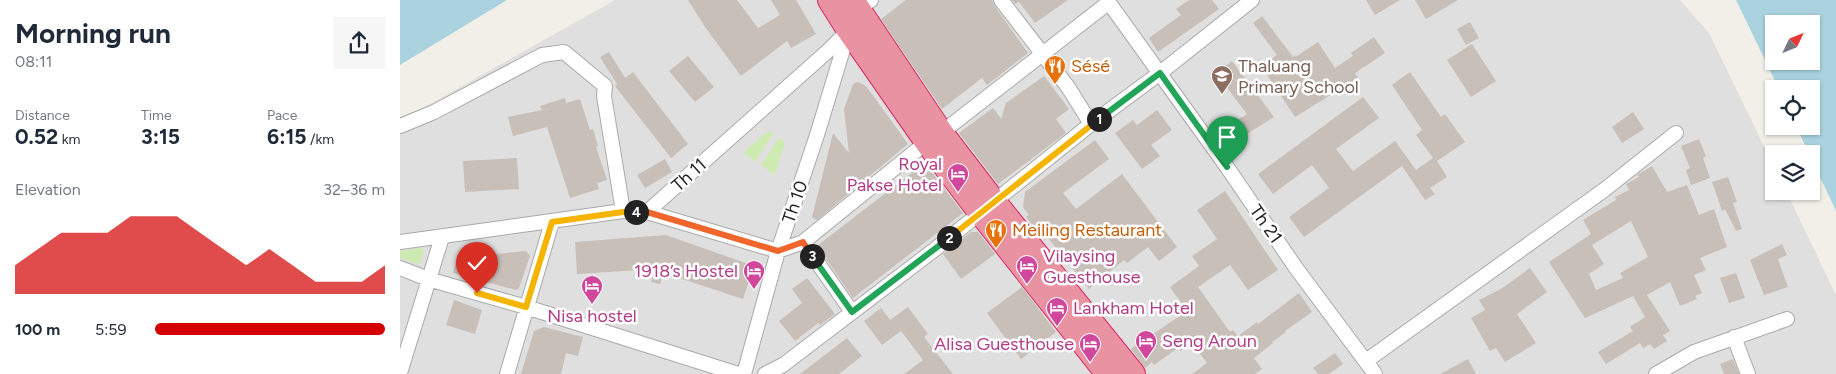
<!DOCTYPE html>
<html lang="en">
<head>
<meta charset="utf-8">
<style>
	:root { --surface:#fff; --page:#f6f6f7; --text:#1f2937; --muted:#747a83; --accent:#d40000 }
	body { margin:0; font-family:Figtree,sans-serif; background:var(--page); color:var(--text); height:100vh; display:flex; flex-direction:column; font-size:19px; white-space:nowrap }
	* { box-sizing:border-box; margin:0 }
	p { font-size:16px; color:var(--muted) }
	.icon { flex:none; width:28px; height:28px; fill:none; stroke:currentColor; stroke-width:2; stroke-linecap:round; stroke-linejoin:round }
	.map { position:relative; flex:1; overflow:hidden }
	.panel { display:flex; flex-direction:column; background:var(--surface); width:400px }
	.panel>* { flex:none }
	.needle { width:32px; rotate:47deg }
	.tools { position:absolute; left:1365px; top:15px; display:grid; gap:10px }
	.tools a { display:grid; place-items:center; width:55px; height:55px; border-radius:0px; background:var(--surface); box-shadow:0 1px 4px #0004; font-size:25px }
	.pin { position:absolute; display:grid; place-items:center; width:42px; height:42px; color:#fff; margin:-51px -21px; border-radius:50% 50% 50% 0; rotate:-45deg; box-shadow:0 0 5px #0007 }
	.pin .icon { rotate:45deg }
	.km { position:absolute; width:25px; height:25px; margin:-12px; border-radius:50%; background:#222; color:#fff; font-size:14px; line-height:25px; text-align:center }
	.round { display:grid; place-items:center; flex:none; width:52px; height:52px; border-radius:0px; background:var(--page) }
	.head { display:flex; align-items:center; justify-content:space-between; height:85px; padding:0 15px }
	h1 { font-size:28px; font-weight:700; line-height:38px }
	.stats { display:grid; grid-template-columns:repeat(3,1fr); gap:8px; height:85px; padding:5px 15px }
	.stats div { display:grid; align-content:center }
	.stats b { font-size:21px; font-weight:700 }
	.stats small { font-size:14px; font-weight:400 }
	.stats p { font-size:14px }
	.chart { height:140px; padding:10px 15px }
	.chart p { display:flex; justify-content:space-between }
	.chart svg { width:100%; height:90px; margin-top:5px; fill:var(--accent); opacity:.7 }
	ul { padding:0 15px; list-style:none; font-size:16px }
	li { display:grid; grid-template-columns:80px 60px 1fr; align-items:center; height:38px }
	li i { height:12px; border-radius:6px; background:var(--accent) }
	main { display:flex; flex:1; min-height:0 }
	.map>svg:first-child { display:block }
	.residential { fill:#e0dfdf }
	.grass { fill:#cdebb0 }
	.water { fill:#aad3df; fill-rule:evenodd }
	.building { fill:#c7bfb8; fill-rule:evenodd }
	.lines { fill:none; stroke-linecap:round; stroke-linejoin:round }
	.street-casing { stroke:#a9a9a9; stroke-width:16 }
	.highway-casing { stroke:#dc2a67; stroke-width:26 }
	.street { stroke:#fff; stroke-width:14 }
	.highway { stroke:#e892a2; stroke-width:24 }
	.split-1-casing { stroke:#fff; stroke-width:10 }
	.split-2-casing { stroke:#fff; stroke-width:10 }
	.split-3-casing { stroke:#fff; stroke-width:10 }
	.split-4-casing { stroke:#fff; stroke-width:10 }
	.split-5-casing { stroke:#fff; stroke-width:10 }
	.split-1 { stroke:#22a559; stroke-width:6 }
	.split-2 { stroke:#f5b400; stroke-width:6 }
	.split-3 { stroke:#22a559; stroke-width:6 }
	.split-4 { stroke:#f0652b; stroke-width:6 }
	.split-5 { stroke:#f5b400; stroke-width:6 }
	.labels { text-anchor:middle; dominant-baseline:central; stroke-width:5; stroke-linejoin:round; paint-order:stroke }
	.food-label { font-size:18px; fill:#c56008; stroke:#fff; text-anchor:start }
	.education-label { font-size:18px; fill:#785e54; stroke:#fff; text-anchor:start }
	.hotel-label { font-size:18px; fill:#b23c85; stroke:#fff; text-anchor:end }
	.street-label { font-size:18px; fill:#222; stroke:#fff }
</style>
</head>
<body>
<main>
<section class="panel">
<div class="head"><div><h1>Morning run</h1><p>08:11</p></div><a class="round"><svg class="icon" aria-label="share" viewBox="0 0 24 24"><path d="M12 15V3M7 8l5-5 5 5M5 13v7h14v-7"/></svg></a></div>
<div class="stats">
<div><p>Distance</p><b>0.52<small> km</small></b></div>
<div><p>Time</p><b>3:15</b></div>
<div><p>Pace</p><b>6:15<small> /km</small></b></div>
</div>
<div class="chart"><p><span>Elevation</span>32–36 m</p>
<svg viewBox="0 0 160 44" preserveAspectRatio="none"><path d="M0 44V30L10 22L20 14L30 14L40 14L50 6L60 6L70 6L80 14L90 22L100 30L110 22L120 30L130 38L140 38L150 38L160 30V44z"/></svg>
</div>
<ul>
<li><b>100 m</b>5:59<i style="width:100%"></i></li>
</ul>
</section>
<div class="map">
<svg width="1436" height="374" viewBox="0 0 1436 374">
	<rect width="100%" height="100%" fill="#f2efe9"/>
	<path class="residential" d="M215,0H1280L1309,33L1374,167V191H1386L1436,295V374H0V121Z"/>
	<path class="grass" d="M369,131L373,134L355,162L344,153L349,147Z
		M379,138L385,142L375,175L361,165Z
		M20,248L23,249L24,253L21,262L18,264L0,258V251Z"/>
	<path class="water" d="M0,0H107L0,65Z
		M1336,0H1436V211L1411,158V154H1409L1396,126H1411V89H1379ZM1374,24H1411V61H1374Z"/>
	<path class="building" d="M288,0H337L358,28L380,15L371,0H396L416,34L391,48L387,41L341,76L305,27Z
		M506,0H592L594,5L628,53L587,85L582,78L542,109L481,19Z
		M612,0H668L635,23L619,2L615,4Z
		M789,0H812L819,9L758,52L749,38L781,15L776,9Z
		M966,0H1000L975,15Z
		M1015,0H1058L1026,19Z
		M862,16L893,57L896,55L897,56L918,42L935,68L953,56L951,53L974,37L985,53L955,73L958,78L895,117L861,66L877,55L853,23Z
		M1070,22L1079,38L1066,45L1057,29Z
		M1072,44L1096,81L1071,97L1047,60Z
		M209,52L225,78L233,72L288,144L271,158L215,86L217,84L200,57Z
		M288,56L314,87L295,102L269,71Z
		M832,61L874,117L831,144L823,130L847,114L816,73Z
		M1010,72L1041,117L1045,114L1065,142L1037,161L1047,177L1030,188L1035,194L1025,200L1002,166L904,237L889,217L929,188L912,165L873,194L858,174L963,97L979,118L936,149L953,171L995,141L1016,170L1033,158L1016,135L1022,130L992,85Z
		M644,76L669,109L656,119L666,133L598,184L559,133L593,108L601,119L606,103Z
		M458,82L466,86L508,144L417,220L412,217L433,133L449,153L444,109L453,84Z
		M165,98L166,103L180,99L190,130L193,129L198,146L196,147L207,180L197,183L199,189L170,198L147,127L113,136L108,117L142,110L140,106Z
		M757,110L772,130L751,145L760,156L742,169L715,133L733,120L737,125Z
		M1233,112L1244,129L1222,143L1212,127Z
		M1299,139L1306,156L1303,158L1310,178L1291,185L1286,170L1290,168L1281,146Z
		M695,140L709,159L663,193L676,209L722,174L777,247L759,261L748,247L727,263L724,260L689,289L648,238L645,240L626,217L629,215L623,207L625,192Z
		M117,158L119,189L65,192L63,161Z
		M265,159L272,172L245,188L237,175Z
		M1252,166L1267,192L1287,185L1299,215L1314,209L1327,247L1300,258L1306,270L1294,275L1302,293L1295,296L1297,299L1280,306L1270,282L1247,295L1270,331L1263,335L1267,341L1254,349L1250,344L1243,348L1240,343L1206,364L1198,352L1233,331L1230,327L1245,317L1233,296L1185,318L1149,262L1191,234L1183,220L1216,200L1215,197L1229,190L1226,184L1239,177L1237,175ZM1231,221L1248,257L1220,273L1223,278L1196,290L1189,274L1204,264L1192,245Z
		M518,168H525L531,171L563,213L453,298L417,246Z
		M1328,177L1337,202L1333,203L1342,229L1336,231L1325,209L1322,211L1312,182Z
		M825,191L878,270L848,290L830,265L798,287L830,332L833,330L838,336L857,322L858,324L899,293L912,312L885,331L886,332L872,342L873,343L854,358L862,369L855,374H792L807,363L792,343L780,351L778,348L754,365L752,362L745,368L731,349L787,311L770,287L799,266L792,256L817,239L797,210Z
		M571,232H578L595,254L561,279L543,254Z
		M266,235L354,266L343,299L264,273L260,284L251,282L255,269L177,274L175,242Z
		M1382,244L1387,255L1378,259L1388,287L1364,295L1350,260Z
		M126,251L130,256L119,288L116,290L53,273L57,258Z
		M1130,268L1147,292L1117,314L1136,343L1105,362L1096,348L1090,351L1071,318L1085,310L1079,300L1101,289Z
		M1336,273L1345,298L1329,303L1320,278Z
		M407,278L435,314L420,325L418,323L395,341L379,321L402,303L392,289Z
		M622,287L656,332L621,359L587,313Z
		M54,300L82,310L75,334L46,325Z
		M508,307L528,334L524,337L553,374H504L523,360L501,331L482,345L464,321L481,308L490,320Z
		M144,327L183,337L178,356L166,353L161,374H121L134,331Z
		M447,338L462,356L439,374H400Z
		M935,353L943,364L929,374H918L913,368Z
		M1068,359L1076,374H1040Z
		M1333,359L1339,374H1324L1320,364Z"/>
	<g class="lines">
		<g class="street-casing">
			<path id="street" d="M601,0L668,87L691,124
				M707,0L827,167L896,268L975,374
				M457,9L471,0
				M0,126L34,112L142,55L164,52L205,86L204,96L223,211
				M247,212L378,251L403,242L527,142L541,133L708,3
				M0,242L223,211L247,212L429,50L449,30
				M403,242L452,312
				M0,268L28,279L126,307L338,374
				M1334,337L1348,374
				M966,361L1204,190L1276,133
				M0,373L42,237
				M107,374L152,222
				M344,374L378,251L417,135L448,33
				M365,374L383,365L534,250L691,124L760,73L852,0
				M1256,374L1294,352L1387,319"/>
		</g>
		<g class="highway-casing">
			<path id="highway" d="M430,0L449,30L527,142L580,212L708,374
				M452,0L541,133L594,202L733,374"/>
		</g>
		<use href="#street" class="street"/>
		<use href="#highway" class="highway"/>
	</g>
	<g class="lines">
		<g class="split-1-casing">
			<path id="split-1" d="M699,119L760,73L827,167"/>
		</g>
		<g class="split-2-casing">
			<path id="split-2" d="M549,238L699,119"/>
		</g>
		<g class="split-3-casing">
			<path id="split-3" d="M412,256L452,312L549,238"/>
		</g>
		<g class="split-4-casing">
			<path id="split-4" d="M236,212H247L378,251L403,242L412,256"/>
		</g>
		<g class="split-5-casing">
			<path id="split-5" d="M77,293L126,307L152,222L223,212H236"/>
		</g>
		<use href="#split-1" class="split-1"/>
		<use href="#split-2" class="split-2"/>
		<use href="#split-3" class="split-3"/>
		<use href="#split-4" class="split-4"/>
		<use href="#split-5" class="split-5"/>
	</g>
	<defs>
		<g id="restaurant-pin" transform="scale(1.125)"><path d="M0 17L-7.5 6A9.5 9.5 0 1 1 7.5 6Z" fill="#e8710a" stroke="#fff"/><path d="M-5-6h1v4h1v-4h1v4h1v-4h1v5L-1.5 .5V6h-2V.5L-5-1ZM5-6V6H3V1.5H1.5Q1.5-4 5-6Z" fill="#fff"/></g>
		<g id="school-pin" transform="scale(1.125)"><path d="M0 17L-7.5 6A9.5 9.5 0 1 1 7.5 6Z" fill="#8d6e63" stroke="#fff"/><path d="M0-5L7-2L0 1L-7-2ZM-4 1L0 2.5L4 1V4Q0 6-4 4Z" fill="#fff"/></g>
		<g id="hotel-pin" transform="scale(1.125)"><path d="M0 17L-7.5 6A9.5 9.5 0 1 1 7.5 6Z" fill="#d1479c" stroke="#fff"/><path d="M-6-4.5h1.5V1H6V5H4.5V3h-9V5H-6ZM-4 0a1.8 1.8 0 1 1 3.6 0ZM.5 0V-2.5h3Q6-2.5 6 0Z" fill="#fff"/></g>
	</defs>
	<g fill-rule="evenodd">
		<use href="#restaurant-pin" x="655" y="66"/>
		<use href="#school-pin" x="822" y="76"/>
		<use href="#hotel-pin" x="558" y="174"/>
		<use href="#restaurant-pin" x="596" y="230"/>
		<use href="#hotel-pin" x="627" y="266"/>
		<use href="#hotel-pin" x="354" y="271"/>
		<use href="#hotel-pin" x="192" y="286"/>
		<use href="#hotel-pin" x="657" y="308"/>
		<use href="#hotel-pin" x="746" y="341"/>
		<use href="#hotel-pin" x="690" y="344"/>
	</g>
	<g class="labels">
		<g class="food-label">
			<text x="671" y="66">Sésé</text>
			<text x="612" y="230">Meiling Restaurant</text>
		</g>
		<g class="education-label">
			<text x="838" y="66">Thaluang<tspan x="838" dy="21">Primary School</tspan></text>
		</g>
		<g class="hotel-label">
			<text x="542" y="164">Royal<tspan x="542" dy="21">Pakse Hotel</tspan></text>
			<text x="643" y="256" text-anchor="start">Vilaysing<tspan x="643" dy="21">Guesthouse</tspan></text>
			<text x="338" y="271">1918’s Hostel</text>
			<text x="673" y="308" text-anchor="start">Lankham Hotel</text>
			<text x="192" y="316" text-anchor="middle">Nisa hostel</text>
			<text x="762" y="341" text-anchor="start">Seng Aroun</text>
			<text x="674" y="344">Alisa Guesthouse</text>
		</g>
		<g class="street-label">
			<text transform="translate(289 175) rotate(-42)">Th 11</text>
			<text transform="translate(395 202) rotate(-71)">Th 10</text>
			<text transform="translate(866 224) rotate(55)">Th 21</text>
		</g>
	</g>
</svg>
<div class="tools">
<a><svg class="needle" viewBox="-14 -14 28 28"><path d="M0-13l5 13h-10z" fill="#e53935"/><path d="M0 13l5-13h-10z" fill="#747a83"/></svg></a>
<a><svg class="icon" aria-label="locate" viewBox="0 0 24 24"><circle cx="12" cy="12" r="6"/><path d="M12 2v4M12 18v4M2 12h4M18 12h4"/></svg></a>
<a><svg class="icon" aria-label="layers" viewBox="0 0 24 24"><path d="M12 4l9 5-9 5-9-5zM3 14l9 5 9-5"/></svg></a>
</div>
<div class="pin" style="left:827px;top:167px;background:#1e9e55"><svg class="icon" aria-label="arrive" viewBox="0 0 24 24"><path d="M6 21V4h12l-3 4 3 4H6"/></svg></div>
<div class="pin" style="left:77px;top:293px;background:#d93025"><svg class="icon" aria-label="check" viewBox="0 0 24 24"><path d="M5 12l5 5 9-10"/></svg></div>
<b class="km" style="left:699px;top:119px">1</b>
<b class="km" style="left:549px;top:238px">2</b>
<b class="km" style="left:412px;top:256px">3</b>
<b class="km" style="left:236px;top:212px">4</b>
</div>
</main>
</body>
</html>
